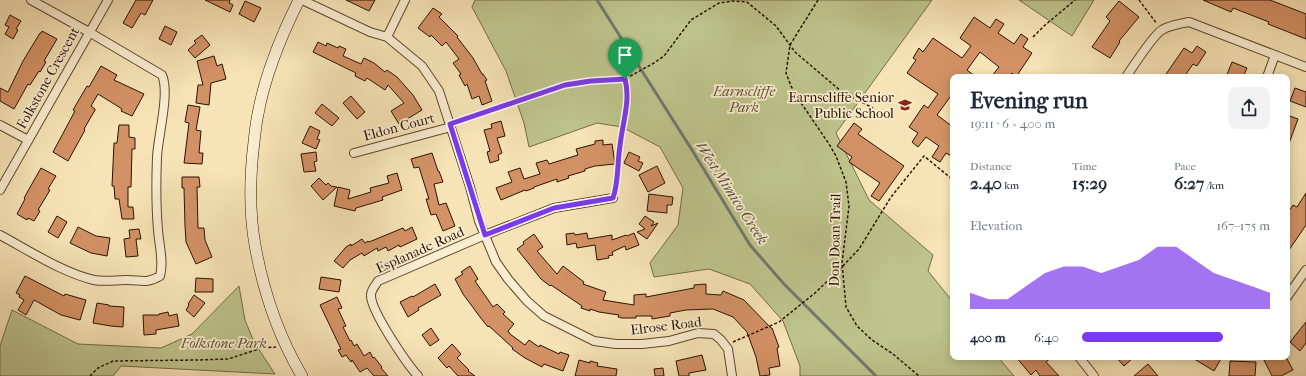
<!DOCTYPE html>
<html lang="en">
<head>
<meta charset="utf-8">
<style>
	:root { --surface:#fff; --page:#f2f2f3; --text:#1f2937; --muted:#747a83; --accent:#7c3aed }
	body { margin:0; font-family:"IM FELL French Canon",serif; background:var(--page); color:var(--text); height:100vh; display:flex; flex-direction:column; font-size:15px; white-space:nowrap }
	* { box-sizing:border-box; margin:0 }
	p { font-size:13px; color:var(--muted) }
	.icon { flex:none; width:22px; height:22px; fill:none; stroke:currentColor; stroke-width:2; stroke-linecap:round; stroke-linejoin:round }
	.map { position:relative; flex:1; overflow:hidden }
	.sheet { position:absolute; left:950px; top:74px; width:340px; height:286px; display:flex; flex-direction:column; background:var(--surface); border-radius:8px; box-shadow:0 2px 10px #0003 }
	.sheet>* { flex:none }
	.pin { position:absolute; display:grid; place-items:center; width:34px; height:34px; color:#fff; margin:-41px -17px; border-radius:50% 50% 50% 0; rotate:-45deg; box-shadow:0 0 4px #0007 }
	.pin .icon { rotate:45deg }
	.round { display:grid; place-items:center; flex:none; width:42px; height:42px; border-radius:8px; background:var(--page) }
	.head { display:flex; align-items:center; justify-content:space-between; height:68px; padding:0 20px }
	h1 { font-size:22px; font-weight:800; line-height:30px }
	.figures { display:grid; grid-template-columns:repeat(3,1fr); gap:6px; height:68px; padding:4px 20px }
	.figures div { display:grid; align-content:center }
	.figures b { font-size:17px; font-weight:800 }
	.figures small { font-size:11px; font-weight:400 }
	.figures p { font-size:11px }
	.chart { height:112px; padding:8px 20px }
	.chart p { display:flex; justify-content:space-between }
	.chart svg { width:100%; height:72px; margin-top:4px; fill:var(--accent); opacity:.7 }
	ul { padding:0 20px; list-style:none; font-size:13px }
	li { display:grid; grid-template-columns:64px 48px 1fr; align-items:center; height:30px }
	li i { height:10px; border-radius:5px; background:var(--accent) }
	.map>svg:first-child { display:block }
	.green { fill:#bec48c; stroke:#746c48 }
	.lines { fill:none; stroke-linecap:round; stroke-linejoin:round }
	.stream { stroke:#70796f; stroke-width:3 }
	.building { fill:#d39266; stroke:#2a1303 }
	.street-casing { stroke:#5d4730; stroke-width:10 }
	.secondary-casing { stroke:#2a1303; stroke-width:12 }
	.path { stroke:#2a1303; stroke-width:1.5; stroke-dasharray:3 2; stroke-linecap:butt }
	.street { stroke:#faedd0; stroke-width:8 }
	.secondary { stroke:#faedd0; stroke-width:11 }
	.route-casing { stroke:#fff; stroke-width:8 }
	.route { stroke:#7c3aed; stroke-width:5 }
	.labels { text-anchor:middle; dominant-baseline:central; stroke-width:3.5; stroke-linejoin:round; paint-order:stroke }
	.street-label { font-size:14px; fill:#2a1303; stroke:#faedd0 }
	.park-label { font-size:14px; font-style:italic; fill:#5e5133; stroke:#faedd0 }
	.poi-label { font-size:14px; fill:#2a1303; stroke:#faedd0; text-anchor:end }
	.water-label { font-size:15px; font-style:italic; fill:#534e42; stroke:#faedd0 }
</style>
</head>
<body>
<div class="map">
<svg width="1306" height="376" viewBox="0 0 1306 376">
	<rect width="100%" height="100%" fill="#f7e4b6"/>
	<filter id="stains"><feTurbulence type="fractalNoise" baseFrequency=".005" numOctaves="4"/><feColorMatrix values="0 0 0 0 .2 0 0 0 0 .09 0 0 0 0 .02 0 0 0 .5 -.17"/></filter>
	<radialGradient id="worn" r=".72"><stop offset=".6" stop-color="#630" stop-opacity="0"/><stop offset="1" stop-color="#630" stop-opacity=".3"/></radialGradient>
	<path class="green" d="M475,0H932L836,133L869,200L933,255L928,271L953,302V357H998L1014,376H800V366L783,321L750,284L709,269L654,277L650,263L678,225L683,188L660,147L622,127L597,123L529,147L524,123L506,71L472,7Z
		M1019,0H1094L1072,36Z
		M239,286L245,320L254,342L275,374L121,366L113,376H0V346L12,310L78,344L161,348L192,334Z"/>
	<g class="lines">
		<path class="stream" d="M597,0L692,150L750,245L784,284L876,376"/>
	</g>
	<path class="building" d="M136,0H153L145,15L141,13L132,28L123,23Z
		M205,0H230L229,3L233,5L230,12Z
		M346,0H375L369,11Z
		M1203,0H1270L1306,14V39L1268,24L1269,22L1233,8L1231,12Z
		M245,1L261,8L254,22L239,14Z
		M1119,1L1139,17L1119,41L1120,42L1110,58L1092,47L1110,21L1106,17Z
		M433,8L442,14L439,17L458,36L457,37L473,58L482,74H483L487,80L485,81L492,101L482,105L479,96L472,99L467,84L465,86L459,75L461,74L453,63L459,59L446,42L442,46L431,35L430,37L418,28Z
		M10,15L21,21L16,29L18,30L13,39L5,34L9,27L5,25Z
		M974,17L990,28L996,19L1004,24L998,33L1014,44L1021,34L1028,39L1023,47L1032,53L1016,77L1012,73L1009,77H991L999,67L980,52L967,70L976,77H953V99L950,97L937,115L953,127V157L946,153L940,162L932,157L939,146L926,137L918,147L912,142L918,133L909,127L924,105L928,108L938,94L907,73L916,60L913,58L919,48L923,52L933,38L962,58L971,46L960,38Z
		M165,26L177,32L171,45L159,39Z
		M42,31L57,39L44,61L46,62L40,72L39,71L30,85L28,84L14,109L0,101V88L8,92L23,61L40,33H41Z
		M202,35L210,45L195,58L188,50L196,43L194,41Z
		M318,42L326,46L327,43L338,48L339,46L346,49L343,56L361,64L364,58L374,63L385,72L387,70L397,77L413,95L422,110L399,124L391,111L404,103L388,85L385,90L367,78L365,81L355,76L356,73L313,52Z
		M1197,46L1206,52L1197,66L1193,64L1184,77H1164L1184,48L1192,53Z
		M214,56L217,66L222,64L226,79L211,83L209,105L196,103L198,85H203L197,61Z
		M1232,62L1247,68L1243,77H1226Z
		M101,66L117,75L114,80L144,94L132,116L121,111L122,109L119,107L98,94L91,106L95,109V110L84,129L85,130L68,161L53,152L75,111L73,110L87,86L89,87Z
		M1295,88L1306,92V107L1290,101Z
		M351,96L365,112L357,119L343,103Z
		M322,104L339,118L332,126L315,113Z
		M188,105L200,107L196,130L201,131L199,153H203L202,164L184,163L189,123L185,122Z
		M1287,115L1298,119L1288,146H1287Z
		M501,121L505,136L497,138L502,153L498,155L499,160L490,163L487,152L490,151L484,130L492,128L491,124Z
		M854,123L862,129L858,134L904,166L879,201L871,196L880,183L849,162L852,157L837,146Z
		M119,125H129V137L135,138V149H132L131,187H128V207H133L134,219H122L119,199H115L114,186H112L114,143H117Z
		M310,126L320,131L317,139L320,140L316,149L302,143Z
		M603,140V145L612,144L615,164L595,166L585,169V171L568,176L569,178L557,182V179L534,187V188L526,191L525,190L501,200L496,188L512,182L508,172L520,168L524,179L540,174L536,163L547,160L549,164L578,155L576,149L595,144V141Z
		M316,152L317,161L314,162L316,171L304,172L301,154Z
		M629,152L640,157L638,161L643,163L639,171L624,163Z
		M432,153L438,171H439L443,182L434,184L439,205L446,203L455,226L443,231L436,214L431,215L426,199H429L419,167L414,168L411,159Z
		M657,166L665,183L648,192L639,175Z
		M41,168L56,176L48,189L50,190L38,210L40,211L34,221L28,218L27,220L17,214L25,199L24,198Z
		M397,173L402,190L382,197L383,200L356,208L355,211L334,206L338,187L350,190L348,199L371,192L370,188L389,183L387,176Z
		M182,177H199L200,187H197L198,228H204L205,240L212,257L196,264L186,242L185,226L184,188H182Z
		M319,178L326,185L328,183L331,186L337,187L323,200L311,186Z
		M1306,193V225L1287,253V214L1293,205L1297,207Z
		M649,194L673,197L672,205H667V213L647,211Z
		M57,216L67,222L58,238L48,232Z
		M645,216L654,222L651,226L658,223L647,239L637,232L645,229L639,224Z
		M78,227L96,236L110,238L107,256L91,253L70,243Z
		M412,227L417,239L400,247L399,245L388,251L386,247L378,251L377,248L364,256L362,253L350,260L343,268L334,261L346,247L351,244V246L362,239L365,243L368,241L369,242L403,228L405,231Z
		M139,229L141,239H136L138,256L126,257L124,239L130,238L129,230Z
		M574,233L575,235L587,233L588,239L612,235V240L626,235L627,236L634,233L639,245L626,250L625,246L612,252L613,255L608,256L609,258L597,260L595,245L577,248L576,243L567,245L566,234Z
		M534,234L543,247L537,251L557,274L563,266L584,282L583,284L606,292L603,300L634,305V295L646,294V297L694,288V285L706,284V294L721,295L723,291L744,300L771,328H772L779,347L777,348L780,366L769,368L770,375L760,376L756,357L747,332L733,317L713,309L686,310L670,313V316L652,319V316H636V318H622L618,317L619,315L599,312L590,309V311L581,308L582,306L551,285L550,286L541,279L517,249L524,244L523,242Z
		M470,266L478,279L475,281L493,307L497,304L505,312L503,314L514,324L508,331L510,334L525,345L529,340L539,347L540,345L559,354L560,352L569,355L563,371L544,364L542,367L525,358L512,349L513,348L489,326L488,327L480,317L463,294L455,279L463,274L461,272Z
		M25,276L64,296L65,294L86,300L80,320L61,315L34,300L26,315L18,310L24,300L19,297L20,295L16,293Z
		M321,277L341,280L339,292L319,289Z
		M196,278L213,279V292H195Z
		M435,284L441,295L418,308L419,310L408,317L400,302L412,296L413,297Z
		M194,295L205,303L194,317L186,310L189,305L188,304Z
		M337,297L342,308L338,309L346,326L343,327L350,341L351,340L354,346L357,344L364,356L370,352L373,358L374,357L382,367L381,368L388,376H374L367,368L360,372L352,360L351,362L346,355L342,357L338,350L341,349L320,305Z
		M97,303L109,305V306L124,307L123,327L111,326L93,323Z
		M168,312L169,316L177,314L179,326L156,330V334L144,335L143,315H159V314Z
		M1306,322V343L1300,351L1290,342Z
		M431,328L439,340L430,346L422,335Z
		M452,344L461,354L457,358L469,370L468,371L475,376H458L449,366L447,368L438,358Z
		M702,355L706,370L689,373V376H679L676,361Z
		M1016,357H1052L1046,362L1059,376H1040L1036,370L1031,375Z
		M1116,357H1134L1124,366Z
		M1191,357H1222L1214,371Z
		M1269,357H1286L1293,370L1281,376H1272L1264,360Z
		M579,360L590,363V361L598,363L597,366L617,369L616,376H575Z
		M1230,361L1256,362L1255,376H1229Z
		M1148,364L1158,376H1134Z
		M663,368L664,376H655L654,369Z"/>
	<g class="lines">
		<g class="street-casing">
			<path id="street" d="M302,0L370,32L387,37L422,66L439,91L470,187L479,221L496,262L508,279L527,301L544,316L594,341L616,344H642L669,341L698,333L714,334L721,340L728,349L732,376
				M387,37L405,0
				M1126,77C1133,67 1153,35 1162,30C1170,25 1180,24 1189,22L1306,67
				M1267,77L1275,55
				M0,125L28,140
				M354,153L451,127
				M0,190L108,0
				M0,235C28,250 63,273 94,280C104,282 117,280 127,280C141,280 147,284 160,276C164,261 159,245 158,230C156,206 156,182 157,157C158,136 170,93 162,75L89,32L31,0
				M1287,297L1306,270
				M1079,357L1094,376
				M418,376C407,364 370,310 371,295C371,290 375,286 378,281L485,235L554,208L613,198"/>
		</g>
		<g class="secondary-casing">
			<path id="secondary" d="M299,0C281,36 265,75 258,114C256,123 255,133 254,142C250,175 249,211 255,245C263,290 279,337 302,376"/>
		</g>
		<path class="path" d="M818,0L790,45L786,73L791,86L797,97L829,144L836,156L846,182L849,206L842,263L846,307L857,326L872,340L893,354L919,376
			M1139,0L1157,24
			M1033,37L1044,26L1075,0
			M457,121L565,85L591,81L625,79L654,63L664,56L691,20L719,3L733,1L747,2L776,26L795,52L842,92L873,108
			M616,190L620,145L627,103V86L625,79
			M733,342L779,322L815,293L842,267L859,249L891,197L924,156L952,179
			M90,376L98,368L113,361L198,360L228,359L262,348L276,347"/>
		<use href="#street" class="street"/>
		<use href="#secondary" class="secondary"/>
	</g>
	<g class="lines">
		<g class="route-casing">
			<path id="route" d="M625,79C631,101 622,124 620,146C617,163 619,181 613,198L554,208L485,235L450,124L565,85L591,81Z"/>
		</g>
		<use href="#route" class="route"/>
	</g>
	<defs>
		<g id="school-bare" transform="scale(1.08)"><path d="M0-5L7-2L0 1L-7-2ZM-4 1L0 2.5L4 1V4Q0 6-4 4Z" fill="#8f2418" stroke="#faedd0" stroke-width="2.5" paint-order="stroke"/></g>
	</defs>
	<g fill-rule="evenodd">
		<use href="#school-bare" x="905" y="105"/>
	</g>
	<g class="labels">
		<g class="street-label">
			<text transform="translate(48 78) rotate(-61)">Folkstone Crescent</text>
			<text transform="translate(399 127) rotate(-15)">Eldon Court</text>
			<text transform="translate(835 240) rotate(-89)">Don Doan Trail</text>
			<text transform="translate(420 250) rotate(-24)">Esplanade Road</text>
			<text transform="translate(666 326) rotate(-7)">Elrose Road</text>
		</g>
		<g class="park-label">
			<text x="744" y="91">Earnscliffe<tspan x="744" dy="16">Park</tspan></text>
			<text x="224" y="343">Folkstone Park</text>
		</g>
		<g class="poi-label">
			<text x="894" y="97">Earnscliffe Senior<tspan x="894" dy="16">Public School</tspan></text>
		</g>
		<g class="water-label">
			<text transform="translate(732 193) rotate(57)">West Mimico Creek</text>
		</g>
	</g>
	<rect width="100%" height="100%" filter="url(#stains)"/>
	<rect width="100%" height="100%" fill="url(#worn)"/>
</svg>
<div class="pin" style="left:625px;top:79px;background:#1e9e55"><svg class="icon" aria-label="arrive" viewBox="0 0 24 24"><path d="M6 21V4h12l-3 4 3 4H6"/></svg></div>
<section class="sheet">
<div class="head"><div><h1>Evening run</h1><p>19:11 · 6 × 400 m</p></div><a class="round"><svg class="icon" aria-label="share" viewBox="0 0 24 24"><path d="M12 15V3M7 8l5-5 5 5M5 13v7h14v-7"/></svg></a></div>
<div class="figures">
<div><p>Distance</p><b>2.40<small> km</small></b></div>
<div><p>Time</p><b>15:29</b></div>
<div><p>Pace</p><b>6:27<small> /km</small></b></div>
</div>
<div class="chart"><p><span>Elevation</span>167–175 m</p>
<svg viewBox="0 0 160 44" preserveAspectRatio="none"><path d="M0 44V34L10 38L20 38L30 30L40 22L50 18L60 18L70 22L80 18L90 14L100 6L110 6L120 14L130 22L140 26L150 30L160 34V44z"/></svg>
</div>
<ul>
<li><b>400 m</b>6:40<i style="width:75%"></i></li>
</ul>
</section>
</div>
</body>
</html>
